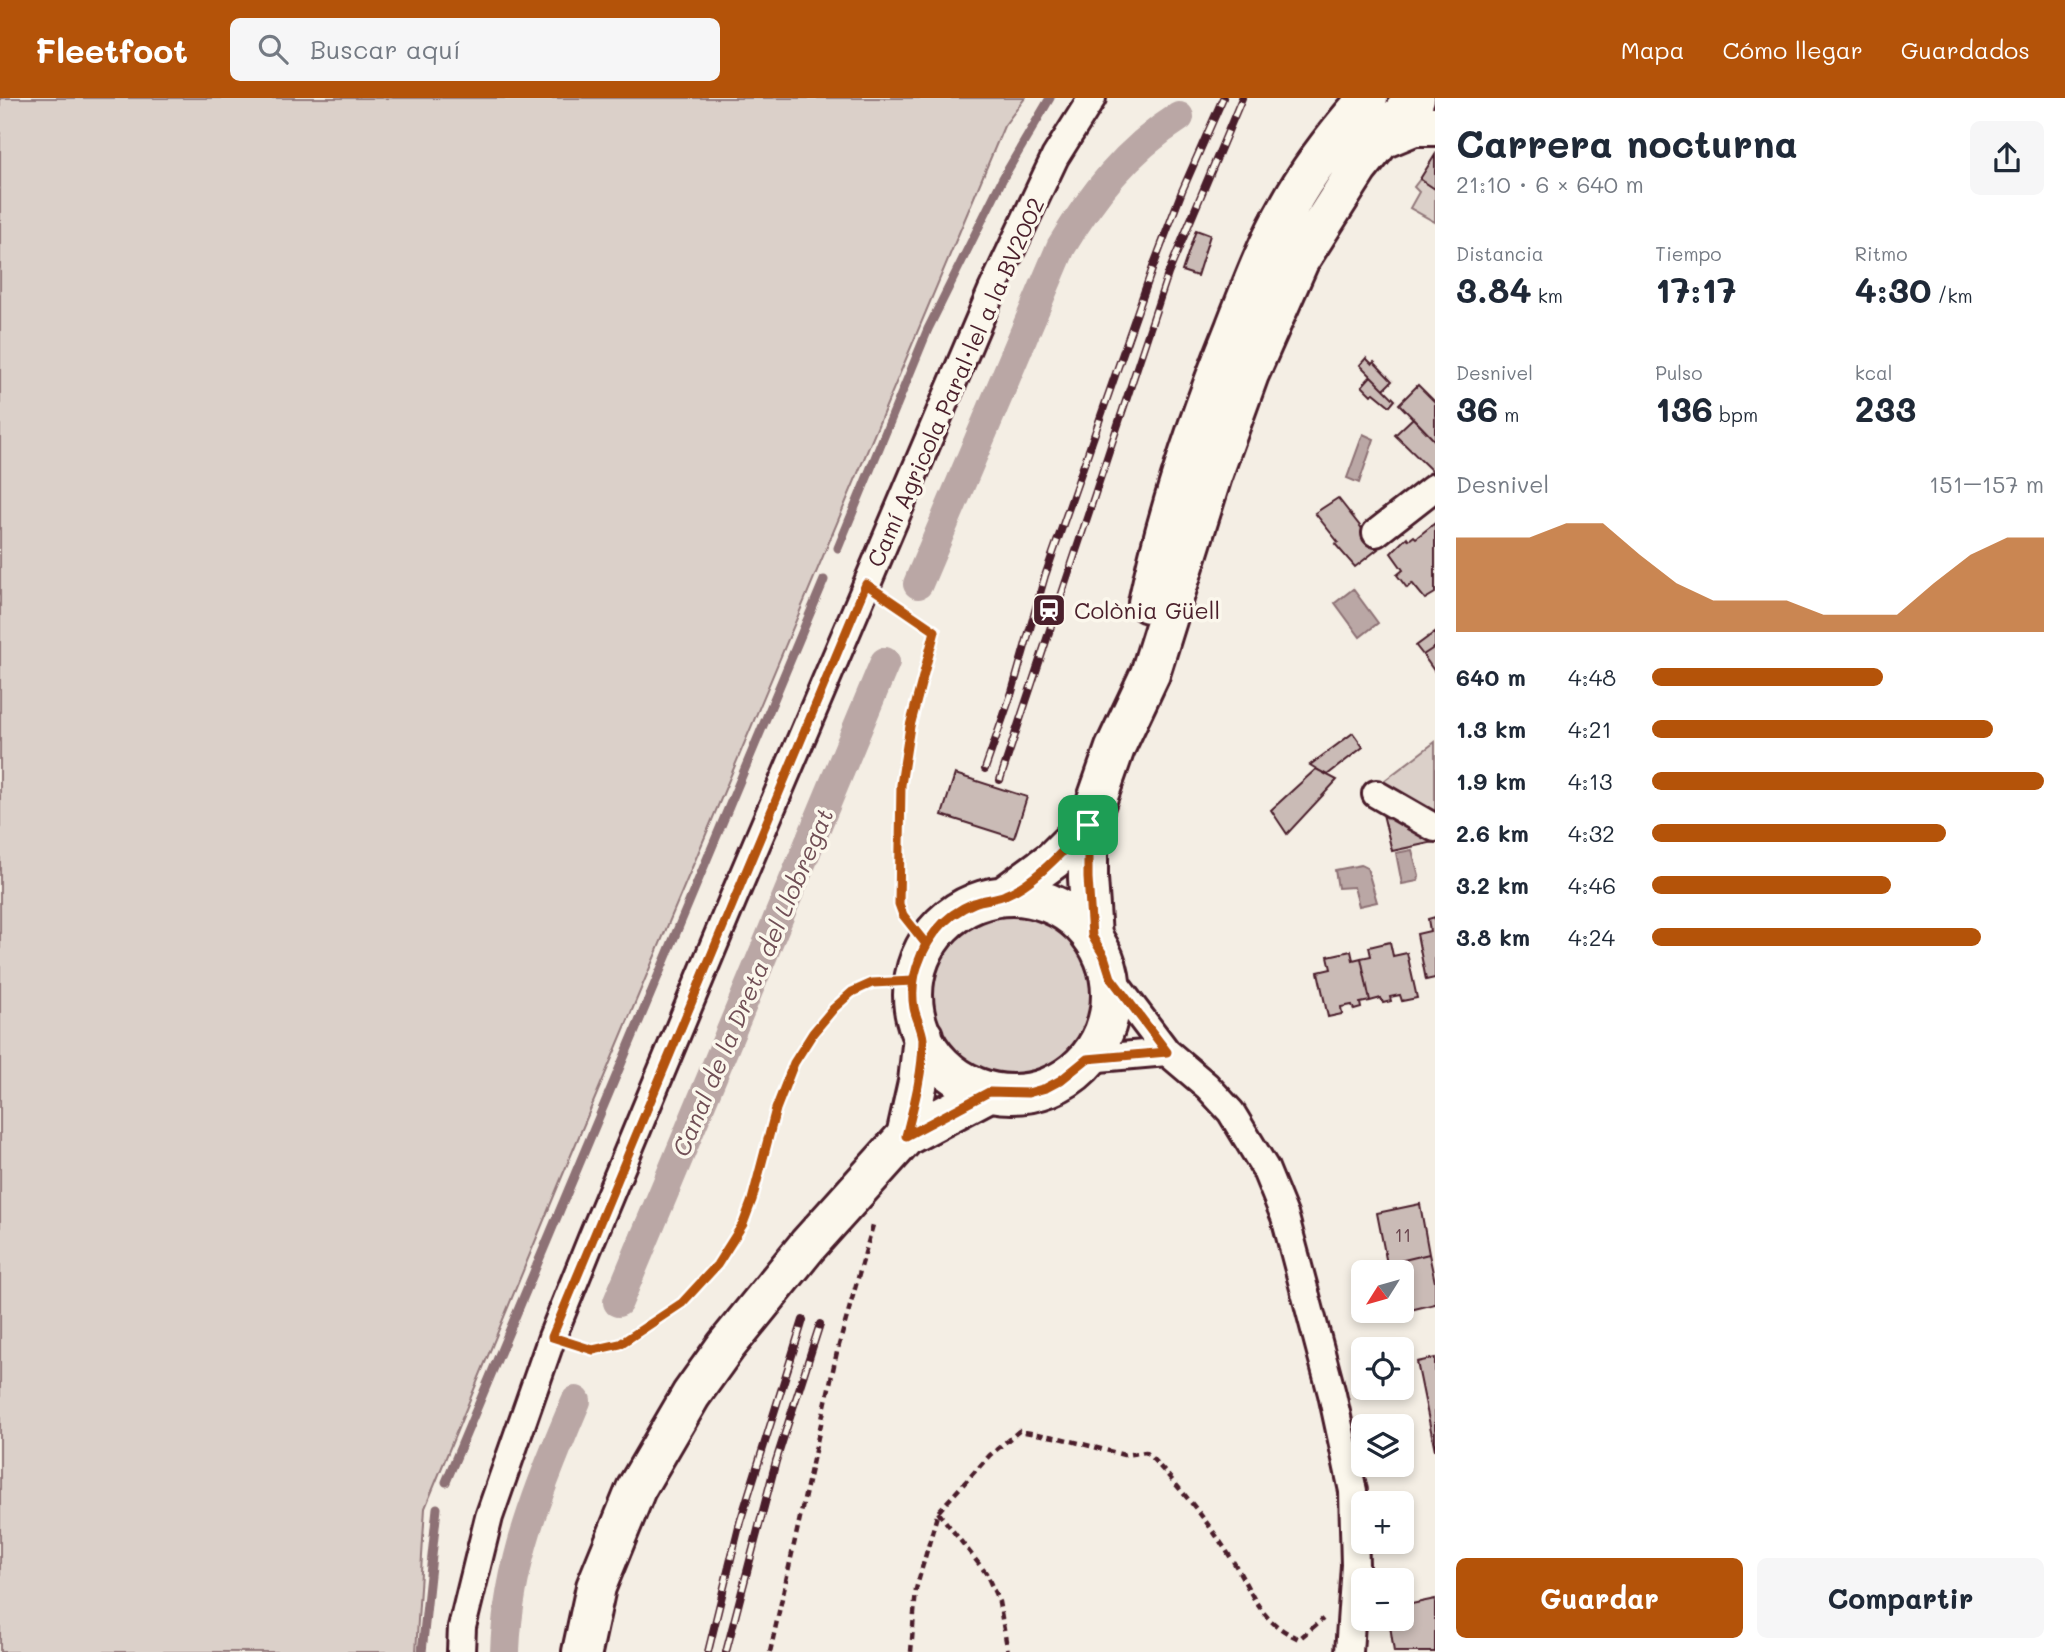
<!DOCTYPE html>
<html lang="es">
<head>
<meta charset="utf-8">
<style>
	:root { --surface:#fff; --page:#f6f6f7; --text:#1f2937; --muted:#747a83; --accent:#b45309 }
	body { margin:0; font-family:Mali,sans-serif; background:var(--page); color:var(--text); height:100vh; display:flex; flex-direction:column; font-size:26px; white-space:nowrap }
	* { box-sizing:border-box; margin:0 }
	p { font-size:23px; color:var(--muted) }
	.icon { flex:none; width:38px; height:38px; fill:none; stroke:currentColor; stroke-width:2; stroke-linecap:round; stroke-linejoin:round }
	.map { position:relative; flex:1; overflow:hidden }
	.drawer { display:flex; flex-direction:column; background:var(--surface); width:630px }
	.drawer>* { flex:none }
	.needle { width:46px; rotate:233deg }
	.controls { position:absolute; left:1351px; top:1162px; display:grid; gap:14px }
	.controls a { display:grid; place-items:center; width:63px; height:63px; border-radius:10px; background:var(--surface); box-shadow:0 4px 10px #0003; font-size:35px }
	.pin { position:absolute; display:grid; place-items:center; width:60px; height:60px; color:#fff; margin:-30px; border-radius:14px; box-shadow:0 4px 10px #0006 }
	.round { display:grid; place-items:center; flex:none; width:74px; height:74px; border-radius:10px; background:var(--page) }
	.head { display:flex; align-items:center; justify-content:space-between; height:119px; padding:0 21px }
	h1 { font-size:38px; font-weight:800; line-height:52px }
	.stats { display:grid; grid-template-columns:repeat(3,1fr); gap:10px; height:119px; padding:7px 21px }
	.stats div { display:grid; align-content:center }
	.stats b { font-size:35px; font-weight:800 }
	.stats small { font-size:19px; font-weight:400 }
	.stats p { font-size:19px }
	.chart { height:196px; padding:14px 21px }
	.chart p { display:flex; justify-content:space-between }
	.chart svg { width:100%; height:126px; margin-top:7px; fill:var(--accent); opacity:.7 }
	.primary-button { display:flex; gap:14px; margin-top:auto; padding:14px 21px }
	.primary-button a { flex:1; height:80px; border-radius:10px; background:var(--accent); color:#fff; font-size:28px; font-weight:800; line-height:80px; text-align:center }
	.primary-button a+a { background:var(--page); color:var(--text) }
	ul { padding:0 21px; list-style:none; font-size:23px }
	li { display:grid; grid-template-columns:112px 84px 1fr; align-items:center; height:52px }
	li i { height:18px; border-radius:9px; background:var(--accent) }
	header { display:flex; align-items:center; gap:42px; box-sizing:border-box; height:98px; padding:0 35px; background:var(--accent); color:#fff }
	header strong { font-size:33px }
	nav { display:flex; gap:38px; margin-inline-start:auto; font-size:24px }
	.search { width:490px; height:63px; background:var(--page); display:flex; align-items:center; gap:18px; box-sizing:border-box; padding:0 24px; border-radius:10px; color:var(--muted); font-size:26px }
	main { display:flex; flex:1; min-height:0 }
	.map>svg:first-child { display:block }
	.green { fill:#dbd0c9; stroke:#92787a; stroke-width:2 }
	.water { fill:#baa7a5; stroke:#8d7174; stroke-width:2 }
	.lines { fill:none; stroke-linecap:round; stroke-linejoin:round }
	.stream { stroke:#8d7174; stroke-width:9 }
	.canal { stroke:#baa7a5; stroke-width:30 }
	.building { fill:#cabbb6; stroke:#4a1f2b; stroke-width:2 }
	.minor-casing { stroke:#4a1f2b; stroke-width:32 }
	.primary-casing { stroke:#4a1f2b; stroke-width:44 }
	.path { stroke:#4a1f2b; stroke-width:4.5; stroke-dasharray:7 5; stroke-linecap:butt }
	.minor { stroke:#fbf7ec; stroke-width:26 }
	.primary { stroke:#fbf7ec; stroke-width:38 }
	.rail-casing { stroke:#4a1f2b; stroke-width:8 }
	.rail { stroke:#fbf7ec; stroke-width:5; stroke-dasharray:16; stroke-linecap:butt }
	.route-casing { stroke:#fff; stroke-width:14 }
	.route { stroke:#b45309; stroke-width:9 }
	.labels { text-anchor:middle; dominant-baseline:central; stroke-width:7; stroke-linejoin:round; paint-order:stroke }
	.number-label { font-size:19px; fill:#6a464e }
	.street-label { font-size:23px; fill:#4a1f2b; stroke:#fbf7ec }
	.poi-label { font-size:23px; fill:#4a1f2b; stroke:#fbf7ec; text-anchor:start }
	.water-label { font-size:24px; font-style:italic; fill:#714f56; stroke:#fbf7ec }
</style>
</head>
<body>
<header>
<strong>Fleetfoot</strong>
<div class="search"><svg class="icon" aria-label="search" viewBox="0 0 24 24"><circle cx="10" cy="10" r="6"/><path d="M15 15l6 6"/></svg>Buscar aquí</div>
<nav><a>Mapa</a><a>Cómo llegar</a><a>Guardados</a></nav>
</header>
<main>
<div class="map">
<svg width="1435" height="1554" viewBox="0 0 1435 1554">
	<rect width="100%" height="100%" fill="#f4eee4"/>
	<filter id="ink" filterUnits="userSpaceOnUse"><feTurbulence type="fractalNoise" baseFrequency=".0143" numOctaves="2"/><feDisplacementMap in="SourceGraphic" scale="14" xChannelSelector="R" yChannelSelector="G"/><feConvolveMatrix kernelMatrix="1 2 1 2 8 2 1 2 1" color-interpolation-filters="sRGB"/></filter>
	<g filter="url(#ink)">
		<path class="green" d="M0,0H1025L1004,28L561,1081L425,1410L416,1554H0Z
			M1420,81L1435,91V124L1410,110L1419,94L1414,89Z
			M1435,644V723L1376,689Z
			M928 898a82 82 0 1 1 164 0a82 82 0 1 1-164 0Z"/>
		<path class="water" d="M1363,336L1374,341L1359,385L1347,380Z
			M1353,491L1378,525L1360,539L1335,505Z
			M1412,752L1419,778L1418,783L1402,786L1396,755Z
			M1361,767L1367,770L1377,804L1359,808L1354,789L1338,790L1335,772Z"/>
		<g class="lines">
			<path class="stream" d="M838,450L928,231L1003,80L1050,0
				M446,1384L824,482
				M422,1554L437,1410"/>
			<path class="canal" d="M918,486L1061,149C1092,97 1127,52 1179,19
				M618,1204L885,564
				M505,1554C508,1462 541,1386 576,1303"/>
		</g>
		<path class="building" d="M1435,57V91L1420,81Z
			M1196,132L1210,137L1197,178L1182,173Z
			M1366,260L1372,266L1374,264L1392,283L1384,291L1360,267Z
			M1371,278L1395,302L1390,308L1374,295L1371,297L1362,288Z
			M1418,287L1435,304V343L1399,306Z
			M1413,320L1435,343L1434,375L1395,337Z
			M1338,400L1378,451L1355,469L1335,446L1338,444L1315,415Z
			M1435,425V495L1425,501L1412,485L1407,490L1397,477L1403,472L1391,455L1407,439L1409,442L1414,438L1416,440Z
			M1435,534V549L1423,557L1416,548Z
			M1435,549V574L1423,557Z
			M1353,635L1363,649L1327,677L1310,667Z
			M1316,671L1337,682L1287,736L1271,712Z
			M955,676L1027,699L1014,740L942,717Z
			M1389,713L1433,739L1434,744L1392,753L1383,716Z
			M1435,819V880L1426,882L1417,836L1430,833L1428,821Z
			M1390,844L1393,858L1407,855L1417,900L1402,903L1400,897L1390,899L1391,903L1383,905L1381,900L1370,903L1361,860L1371,858L1369,849Z
			M1351,853L1353,862L1361,860L1370,903L1360,905L1361,910L1354,912L1352,907L1341,909L1342,916L1328,919L1318,874L1331,871L1328,858Z
			M1420,1106L1429,1156L1387,1166L1377,1115Z
			M1429,1156L1435,1184V1206L1398,1215L1402,1213V1174H1389L1387,1166Z
			M1435,1260V1352L1417,1264Z
			M1435,1501V1554H1394L1389,1521H1402V1508Z"/>
		<g class="lines">
			<g class="minor-casing">
				<path id="minor" d="M1376,435L1435,389
					M1376,696L1435,730
					M1111,880L1167,954L1207,988L1231,1014L1265,1070L1285,1119L1332,1296L1353,1393L1355,1467L1349,1554
					M1087,961L1167,954
					M461,1554L462,1529L489,1419L552,1239L592,1140L733,801L992,192L1055,59L1092,0"/>
			</g>
			<g class="primary-casing">
				<path id="primary" d="M1380,42L1414,28H1435
					M1148,505C1168,410 1199,319 1235,230C1251,189 1267,146 1289,108C1310,69 1339,33 1368,0
					M913 897a99 99 0 1 1 198 0a99 99 0 1 1-198 0Z
					M1004,798L1053,762L1088,727
					M1092,838L1088,780V727L1115,650L1150,576L1212,378L1249,276L1299,163L1358,70L1415,0
					M906,1038L918,984L923,938
					M582,1554L596,1489L636,1391L691,1297L726,1248L808,1147L906,1038L989,994"/>
			</g>
			<path class="path" d="M890,502L935,533L910,628L900,687L899,806L903,817L926,846
				M578,1248C604,1256 625,1244 647,1230C686,1205 723,1169 742,1126C755,1098 760,1068 768,1039C779,996 797,955 825,921C837,906 852,892 870,886C883,881 900,884 913,883
				M938,1414L986,1475L999,1504L1008,1554
				M770,1554L837,1254L873,1127
				M911,1554L916,1491L938,1414L990,1357L1019,1333L1060,1340L1124,1357L1146,1354C1178,1387 1207,1422 1231,1460C1254,1496 1257,1522 1299,1541L1323,1521"/>
			<use href="#minor" class="minor"/>
			<use href="#primary" class="primary"/>
			<g class="rail-casing">
				<path id="rail" d="M985,671L1012,594L1045,478L1153,169L1182,93L1223,0
					M1000,682L1168,176L1242,0
					M708,1554L740,1424L803,1222
					M726,1554L776,1363L820,1226"/>
			</g>
			<use href="#rail" class="rail"/>
		</g>
	</g>
	<g class="lines" filter="url(#ink)">
		<g class="route-casing">
			<path id="route" d="M1088,727C1064,751 1037,784 1005,797C996,801 984,801 974,805C939,819 921,849 913,883L872,885L852,894L834,910L813,935L794,965L776,1011L752,1102L743,1126L717,1167L682,1205L620,1246L593,1252L552,1239L866,486L935,533L910,628L901,687L899,806L903,817L926,846C916,867 910,887 914,910C916,920 922,931 923,941C923,974 914,1007 906,1038L989,994L1028,995L1046,990L1061,982L1087,961L1167,954L1111,880L1104,858L1092,838L1088,780V727"/>
		</g>
		<use href="#route" class="route"/>
	</g>
	<defs>
		<g id="station-square" transform="scale(1.75)"><rect x="-9" y="-9" width="18" height="18" rx="4" fill="#4a1f2b" stroke="#fbf7ec"/><path d="M-3-6H3Q5-6 5-4V2Q5 4 3 4L4.5 6H3L1.5 4h-3L-3 6H-4.5L-3 4Q-5 4-5 2V-4Q-5-6-3-6ZM-3.5-4v3h7v-3ZM-3.5 1v1.5H-2V1ZM2 1v1.5H3.5V1Z" fill="#fff"/></g>
	</defs>
	<g fill-rule="evenodd">
		<use href="#station-square" x="1049" y="512"/>
	</g>
	<g class="labels">
		<g class="number-label">
			<text x="1403" y="1136">11</text>
		</g>
		<g class="street-label">
			<text transform="translate(955 284) rotate(-66)">Camí Agricola Paral·lel a la BV2002</text>
		</g>
		<g class="poi-label">
			<text x="1074" y="512">Colònia Güell</text>
		</g>
		<g class="water-label">
			<text transform="translate(752 884) rotate(-67)">Canal de la Dreta del Llobregat</text>
		</g>
	</g>
</svg>
<div class="controls">
<a><svg class="needle" viewBox="-14 -14 28 28"><path d="M0-13l5 13h-10z" fill="#e53935"/><path d="M0 13l5-13h-10z" fill="#747a83"/></svg></a>
<a><svg class="icon" aria-label="locate" viewBox="0 0 24 24"><circle cx="12" cy="12" r="6"/><path d="M12 2v4M12 18v4M2 12h4M18 12h4"/></svg></a>
<a><svg class="icon" aria-label="layers" viewBox="0 0 24 24"><path d="M12 4l9 5-9 5-9-5zM3 14l9 5 9-5"/></svg></a>
<a>+</a>
<a>−</a>
</div>
<div class="pin" style="left:1088px;top:727px;background:#1e9e55"><svg class="icon" aria-label="arrive" viewBox="0 0 24 24"><path d="M6 21V4h12l-3 4 3 4H6"/></svg></div>
</div>
<section class="drawer">
<div class="head"><div><h1>Carrera nocturna</h1><p>21:10 · 6 × 640 m</p></div><a class="round"><svg class="icon" aria-label="share" viewBox="0 0 24 24"><path d="M12 15V3M7 8l5-5 5 5M5 13v7h14v-7"/></svg></a></div>
<div class="stats">
<div><p>Distancia</p><b>3.84<small> km</small></b></div>
<div><p>Tiempo</p><b>17:17</b></div>
<div><p>Ritmo</p><b>4:30<small> /km</small></b></div>
</div>
<div class="stats">
<div><p>Desnivel</p><b>36<small> m</small></b></div>
<div><p>Pulso</p><b>136<small> bpm</small></b></div>
<div><p>kcal</p><b>233</b></div>
</div>
<div class="chart"><p><span>Desnivel</span>151–157 m</p>
<svg viewBox="0 0 160 44" preserveAspectRatio="none"><path d="M0 44V11L10 11L20 11L30 6L40 6L50 17L60 27L70 33L80 33L90 33L100 38L110 38L120 38L130 27L140 17L150 11L160 11V44z"/></svg>
</div>
<ul>
<li><b>640 m</b>4:48<i style="width:59%"></i></li>
<li><b>1.3 km</b>4:21<i style="width:87%"></i></li>
<li><b>1.9 km</b>4:13<i style="width:100%"></i></li>
<li><b>2.6 km</b>4:32<i style="width:75%"></i></li>
<li><b>3.2 km</b>4:46<i style="width:61%"></i></li>
<li><b>3.8 km</b>4:24<i style="width:84%"></i></li>
</ul>
<div class="primary-button"><a>Guardar</a><a>Compartir</a></div>
</section>
</main>
</body>
</html>
